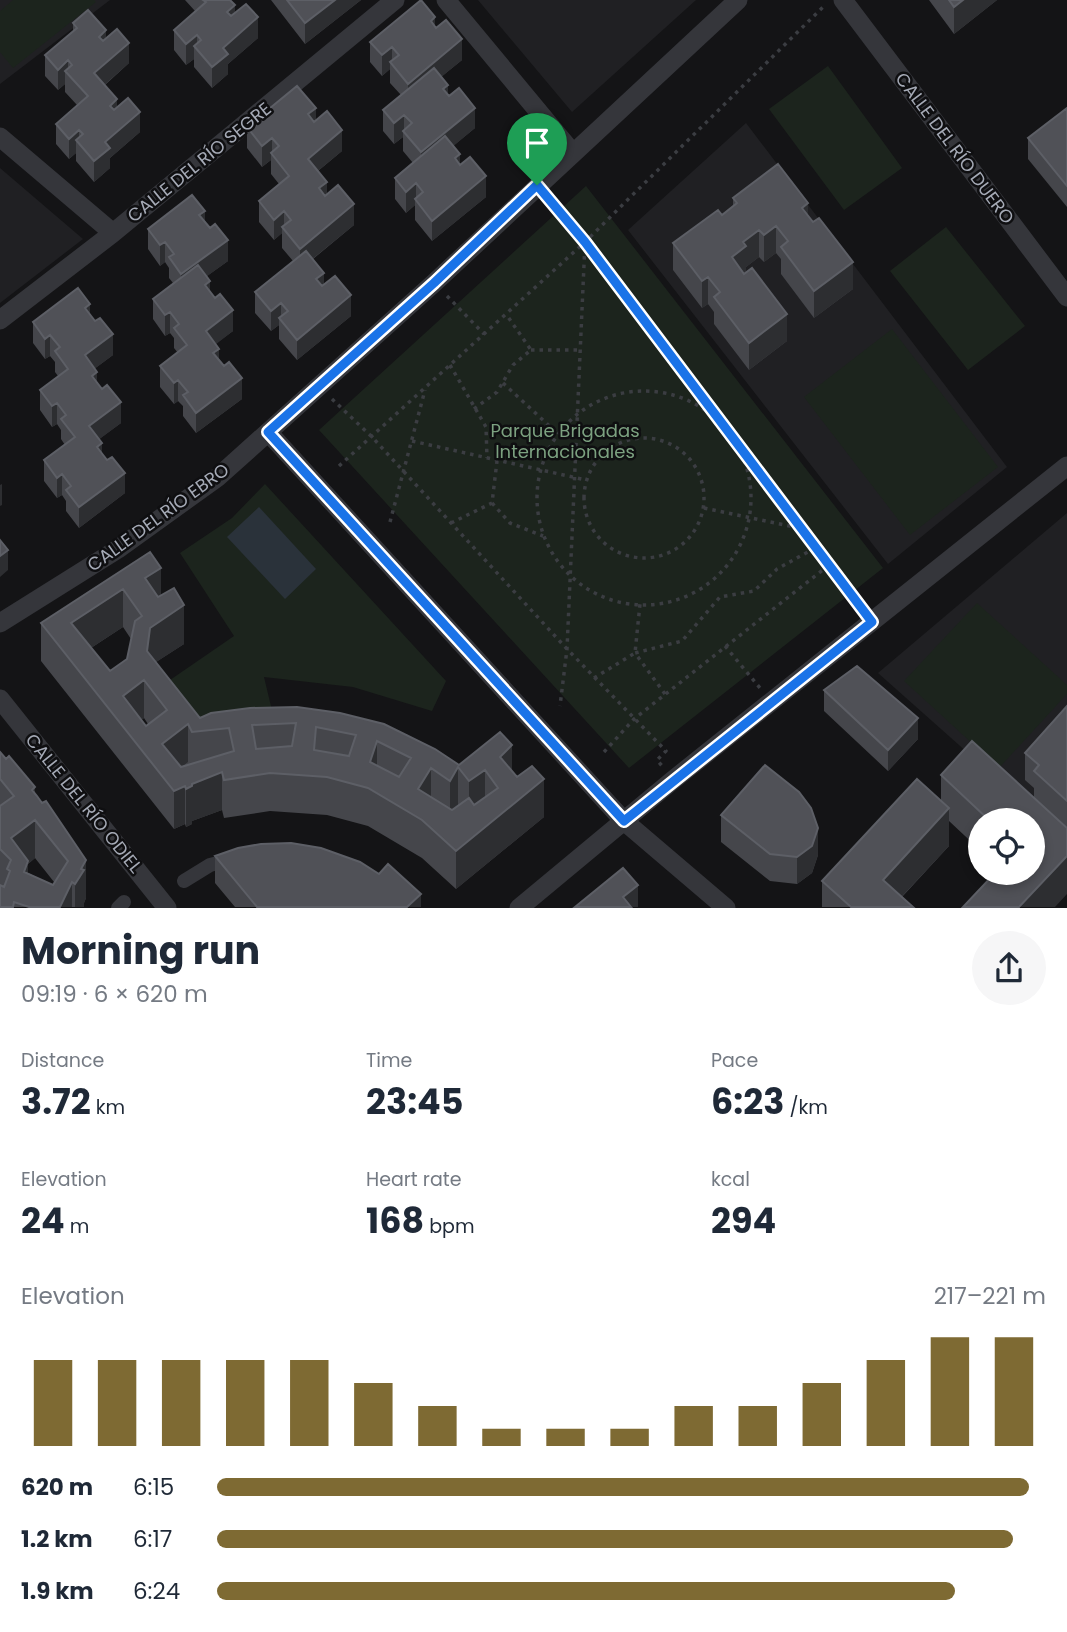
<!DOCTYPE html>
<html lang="en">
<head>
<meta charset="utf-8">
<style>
	:root { --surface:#fff; --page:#f6f6f7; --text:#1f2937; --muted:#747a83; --accent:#7e6a33 }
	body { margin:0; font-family:Poppins,sans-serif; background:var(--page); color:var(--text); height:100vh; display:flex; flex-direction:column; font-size:26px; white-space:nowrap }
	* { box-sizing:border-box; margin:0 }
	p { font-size:23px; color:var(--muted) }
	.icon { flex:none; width:38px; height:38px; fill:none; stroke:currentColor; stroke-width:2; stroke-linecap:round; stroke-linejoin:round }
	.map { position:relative; height:908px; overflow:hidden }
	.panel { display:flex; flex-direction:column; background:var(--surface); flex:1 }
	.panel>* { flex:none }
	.buttons { position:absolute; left:968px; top:808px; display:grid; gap:14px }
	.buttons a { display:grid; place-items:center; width:77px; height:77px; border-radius:50%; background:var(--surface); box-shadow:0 4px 10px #0003; font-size:35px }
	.pin { position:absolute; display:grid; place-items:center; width:60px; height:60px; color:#fff; margin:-72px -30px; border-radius:50% 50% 50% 0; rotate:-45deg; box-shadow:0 0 7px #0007 }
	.pin .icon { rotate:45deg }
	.round { display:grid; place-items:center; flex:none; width:74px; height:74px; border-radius:37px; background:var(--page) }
	.headline { display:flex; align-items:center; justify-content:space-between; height:119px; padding:0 21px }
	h1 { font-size:38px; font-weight:700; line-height:52px }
	.stats { display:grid; grid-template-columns:repeat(3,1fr); gap:10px; height:119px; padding:7px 21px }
	.stats div { display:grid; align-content:center }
	.stats b { font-size:35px; font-weight:700 }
	.stats small { font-size:19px; font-weight:400 }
	.stats p { font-size:19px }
	.chart { height:196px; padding:14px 21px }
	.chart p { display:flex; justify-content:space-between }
	.chart svg { width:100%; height:126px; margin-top:7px; stroke:var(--accent); stroke-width:6 }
	ul { padding:0 21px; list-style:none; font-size:23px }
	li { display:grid; grid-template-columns:112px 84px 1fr; align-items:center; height:52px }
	li i { height:18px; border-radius:9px; background:var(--accent) }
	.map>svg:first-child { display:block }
	.built { fill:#202023 }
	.green { fill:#1c241d }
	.water { fill:#2a323a }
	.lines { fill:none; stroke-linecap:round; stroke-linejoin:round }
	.path { stroke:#3b3d42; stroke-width:3.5; stroke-dasharray:3.5 5; stroke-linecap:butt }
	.pedestrian { stroke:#35363b; stroke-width:14 }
	.minor { stroke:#35363b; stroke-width:19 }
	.wall { fill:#45464b; fill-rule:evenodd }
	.shaded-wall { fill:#2d2e31 }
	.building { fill:#505157; stroke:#5d5f66; stroke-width:2; fill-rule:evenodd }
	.route-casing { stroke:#fff; stroke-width:14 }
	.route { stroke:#1a73e8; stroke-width:9 }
	.labels { text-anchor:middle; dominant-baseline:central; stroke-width:5; stroke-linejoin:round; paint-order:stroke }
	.street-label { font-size:18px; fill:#a5aab6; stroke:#0f0f11 }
	.park-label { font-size:18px; fill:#7ca180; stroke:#0f0f11 }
</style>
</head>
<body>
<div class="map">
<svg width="1067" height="908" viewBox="0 0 1067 908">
	<rect width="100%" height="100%" fill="#141416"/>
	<path class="built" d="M0,0H110L0,84Z
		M478,0H696L572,112Z
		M746,123L1007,467L888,564L628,230Z
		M0,168L83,239L0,303Z
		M1067,513V841L878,673Z"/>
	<path class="green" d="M13,0H94L96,2L13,68L0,52V11Z
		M828,66L902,168L844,210L769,109Z
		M586,186L883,568L629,768L319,430Z
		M946,227L1025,326L968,370L890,271Z
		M892,329L998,467L910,535L804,397Z
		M265,484L446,681L432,711L353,687L264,677L275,723L204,728L170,680L234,636L180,553L232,518Z
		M977,603L1067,685V694L999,768L904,681Z"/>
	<path class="water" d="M259,507L316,569L285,599L227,537Z"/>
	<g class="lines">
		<path class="path" d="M550,201L585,242L567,649L560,706
			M586,244L715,413
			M447,296L484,334
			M531,350H580
			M450,365L486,427L487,458
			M503,383L558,434
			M537 498a107 107 0 1 1 214 0a107 107 0 1 1-214 0Z
			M332,399L372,437L567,649L666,751L657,760L663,767
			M474,409L497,392L513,365L531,350L506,314
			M584 498a60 60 0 1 1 120 0a60 60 0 1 1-120 0Z
			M412,441L586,480
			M740,448L860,606
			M339,466L585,242L826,4
			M492,503L510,523L543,536
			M704,508L799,528
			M390,522L425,390
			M451,523L492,503L497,461
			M725,646L760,688
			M594,678L635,653L640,604
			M665,694L635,653L682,641L720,597L754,591L777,569L815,548
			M604,752L634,719L829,565"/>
		<path class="pedestrian" d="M184,881L210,865L233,859
			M118,908L124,902"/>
		<path class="minor" d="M446,0L572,152
			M843,0L1067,297
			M0,137L113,233
			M0,320L113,233L395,0
			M268,432L624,821L726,908
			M0,623L118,549L218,477L434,283L738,0
			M0,699L167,908
			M519,908L673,780L1067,466"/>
	</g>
	<path class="wall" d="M185,0H230L235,13L258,38L228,64V74L212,88L194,67V59L186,65L174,50V30L195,11Z
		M271,0H361L305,44Z
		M929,0H997L954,34Z
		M73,23L106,38L129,63L105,85L117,107L140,132L110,158V168L94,182L76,161V153L69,159L56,144V124L77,105L65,92V84L58,90L45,76V55L73,31Z
		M435,27L462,60L441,77L448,95L475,128L453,146L460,164L486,197L432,241L415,220V205L406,213L395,199V178L413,163L403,151V137L394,144L383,131V110L401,95L390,83V69L382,76L370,62V42Z
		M1067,108V207L1028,159V138Z
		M316,120L342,151L318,171L327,194L354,225L313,259L324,285L351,316L297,360L279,339V325L271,331L255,313V292L293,261L282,248V233L274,240L259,222V201L279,184L271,174V160L262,167L247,148V127Z
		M733,198L808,215L853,289L814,318L781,274V259L776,253L764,262L759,257L746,267V272L787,341L749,370L714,324V312L708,304L702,308L673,270V243L722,215L733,206Z
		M205,221L228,261L207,276L210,291L233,331L215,344L219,359L242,399L196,433L183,416V406L178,401L174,404L160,387V366L178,353L174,348V338L170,333L165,336L153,319V299L173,283L169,278V268L165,262L160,266L148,249V229Z
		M90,315L113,355L94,369L97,382L121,423L99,439L102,454L125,493L79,528L66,511V501L62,495L57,498L44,481V460L65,445L61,439V430L57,424L52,427L40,410V390L58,376L55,372V362L50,356L45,359L33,343V322Z
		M161,568V595L184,644L156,662L200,718L297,707L459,765L512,771L544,817L456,889L422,858L368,826L327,815L270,811L224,818L222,810L192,821V824L186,827L185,824L174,829L41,661V623ZM123,627L131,639L127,659L110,671L91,648ZM144,718L148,724L146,726L141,720Z
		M824,690L918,739L888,771L824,711Z
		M1067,706V828L1034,798V788L1025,780V753Z
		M0,752L35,794L86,898L84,903V907H0ZM35,858L54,882L53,885L28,873V864Z
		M941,775L1067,828L1032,873V821H980V850L949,821V846L902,897L913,907H822V881L941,800Z
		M721,815L818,855L812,873L797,884L770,881L721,842Z
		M215,856L421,907H235L215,883Z"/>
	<path class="shaded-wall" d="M335,0H361L305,44V23Z
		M963,0H997L954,34V7Z
		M235,5V26L227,12Z
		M258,17V38L228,64V74L212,88V67L223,48Z
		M435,17V38L431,21Z
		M106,30V51L99,37Z
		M197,35V50L194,46V59L186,65V44Z
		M462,39V60L408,104V84Z
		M129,43V63L94,94V73Z
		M392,47V64L390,62V69L382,76V55Z
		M68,60V75L65,71V84L58,90V70Z
		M448,85V106L443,89Z
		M117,99V120L110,106Z
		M316,108V129L308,114Z
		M475,108V128L421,173V152Z
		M140,112V132L110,158V168L94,182V161L105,142Z
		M404,115V133L403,131V137L394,144V123Z
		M79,130V144L76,140V153L69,159V139Z
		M342,130V151L308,179V159Z
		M272,138V155L271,153V160L262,167V146Z
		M460,154V174L455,158Z
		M486,176V197L432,241V221Z
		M327,182V202L319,188Z
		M416,183V201L415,199V205L406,213V192Z
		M808,203V230L802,208Z
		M354,204V225L300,269V249Z
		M205,211V231L199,215Z
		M284,211V229L282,227V233L274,240V220Z
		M776,226V253L764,262V235Z
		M759,230V257L746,267V273L732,284V257L743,242Z
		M228,240V261L181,295V274Z
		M165,242V262L160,266V245Z
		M853,262V289L814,318V291Z
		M324,273V293L316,279Z
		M708,277V304L702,308V281Z
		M210,281V301L205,285Z
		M351,295V316L297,360V340Z
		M281,303V320L279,318V325L271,331V311Z
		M90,304V325L85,308Z
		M233,310V331L206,352V331Z
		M170,312V333L165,336V315Z
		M787,314V341L749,370V343Z
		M113,334V355L85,376V355Z
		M50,335V356L45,359V339Z
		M219,349V370L213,353Z
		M97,372V393L92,376Z
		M242,378V399L196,433V413Z
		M178,380V401L174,404V383Z
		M121,402V423L89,447V426Z
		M57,403V424L52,427V406Z
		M102,443V464L97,447Z
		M125,473V493L79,528V507Z
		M62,474V495L57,498V478Z
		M2,484V505L0,506V485Z
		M8,550V570L0,577V556Z
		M161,568V606L145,578Z
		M123,589V627L71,661V623Z
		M184,605V644L150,666L147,651L150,628Z
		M144,680V718L126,731L123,696Z
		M918,718V739L888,771V750Z
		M188,724V762L165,780L162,744Z
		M377,741V779L370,762Z
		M512,745V783L500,757Z
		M458,767V805L450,819V781Z
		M431,768V806L418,789Z
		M485,770V808L469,819V781Z
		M222,772V810L192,821V824L186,827V789L192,784Z
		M544,779V817L456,889V851Z
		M185,786V824L174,829V791Z
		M35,787V858L28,864V899L11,838L32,790Z
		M949,808V846L892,907L883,880Z
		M818,828V855L812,873L797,884V857Z
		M1067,856V894L1055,907H1019Z
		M86,860V898L84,903V907H75V884L81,869Z
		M72,882V907H60Z
		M638,885V907H623V897Z
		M421,894V907H407Z"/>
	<path class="building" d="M203,0H230L235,5L227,12L231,16L246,4L258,17L223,48L228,54L212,67L194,46L201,40L197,35L186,44L174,30L206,2Z
		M287,0H335L305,23Z
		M421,0L435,17L431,21L436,28L446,20L462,39L408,84L390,62L399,55L392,47L382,55L370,42Z
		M949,0H963L954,7Z
		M88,10L106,30L99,37L103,41L117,29L129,43L94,73L117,99L110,106L114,110L128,98L140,112L105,142L110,148L94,161L76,140L83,134L79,130L69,139L56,124L88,96L65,71L72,65L68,60L58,70L45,55L77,28L73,23Z
		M434,68L448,85L443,89L449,96L459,88L475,108L421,152L403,131L412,123L404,115L394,123L383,110Z
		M297,86L316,108L308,114L314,122L327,111L342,130L308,159L327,182L319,188L325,196L338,185L354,204L300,249L282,227L291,220L284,211L274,220L259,201L289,176L271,153L279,146L272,138L262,146L247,127Z
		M1067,108V186L1028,138Z
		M445,136L460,154L455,158L460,165L470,157L486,176L432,221L415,199L423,192L416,183L406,192L395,178Z
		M778,164L808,203L802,208L813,222L819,218L853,262L814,291L781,247L788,241L776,226L764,235L759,230L743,242L746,246L732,257L744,274L752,268L787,314L749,343L714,297L720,292L708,277L702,281L673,243L718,210L722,215L737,203L733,198Z
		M192,195L205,211L199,215L210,228L215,224L228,240L181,274L169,257L174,254L165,242L160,245L148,229Z
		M306,251L324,273L316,279L322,286L335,276L351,295L297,340L279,318L288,311L281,303L271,311L255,292Z
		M198,265L210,281L205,285L215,298L220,294L233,310L206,331L219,349L213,353L224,366L229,362L242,378L196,413L183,395L188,392L178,380L174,383L160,366L187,345L174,328L179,324L170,312L165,315L153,299Z
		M78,288L90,304L85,308L95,321L100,318L113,334L85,355L97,372L92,376L102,389L107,385L121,402L89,426L102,443L97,447L107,460L112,457L125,473L79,507L66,490L71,486L62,474L57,478L44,460L75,437L61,419L66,415L57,403L52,406L40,390L68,369L55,351L60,347L50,335L45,339L33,322Z
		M0,540L8,550L0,556Z
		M150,552L161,568L145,578L158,597L174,588L184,605L150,628L147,651L200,718L211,713L250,708L297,707L340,713L384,724L435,749L459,765L500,732L512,745L500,757L517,777L532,766L544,779L456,851L422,820L368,788L327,777L270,773L224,780L222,772L192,784V786L186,789L185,786L174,791L41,623ZM123,589L142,616L135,621L127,659L110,671L71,623ZM144,680L167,710L146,726L123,696ZM296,723L292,746L256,749L252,725ZM188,724L192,732L229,728L234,751L181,767L162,744ZM316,727L356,735L349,756L314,750ZM377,741L411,758L399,777L370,762ZM458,767L469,781L485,770L498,788L474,805L469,798L452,810L418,789L431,768L450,781Z
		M857,666L918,718L888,750L824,690Z
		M1067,706V801L1034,771L1039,765L1025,753Z
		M972,741L1067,828V856L1019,907H963L995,873H1032V821H990L941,775Z
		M0,752L6,759L9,756L35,787L32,790L37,796L42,803L46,801L86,860L81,869L84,870L75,884L72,882L60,907H29L14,902L13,907H0V885L4,887L10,871L7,869L11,860L0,849V806L14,796L0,779ZM35,820L68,861L53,885L24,872L28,861L11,838Z
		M765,765L799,792L811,808L818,828L812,846L797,857L770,854L721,815Z
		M917,779L949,808L883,880L913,907H851L822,881Z
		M291,843L321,848L360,862L379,874L388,864L421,894L407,907H257L215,856L238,848L261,844Z
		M623,868L638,885L623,897L631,907H575Z"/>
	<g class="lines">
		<g class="route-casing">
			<path id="route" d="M537,185L585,242L872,622L624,821L268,432L434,283Z"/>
		</g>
		<use href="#route" class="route"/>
	</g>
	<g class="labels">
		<g class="street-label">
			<text transform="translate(955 148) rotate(53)">CALLE DEL RÍO DUERO</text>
			<text transform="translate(199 162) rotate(-39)">CALLE DEL RÍO SEGRE</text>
			<text transform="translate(158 517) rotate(-36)">CALLE DEL RÍO EBRO</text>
			<text transform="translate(84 803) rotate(51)">CALLE DEL RÍO ODIEL</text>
		</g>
		<g class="park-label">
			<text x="565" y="430">Parque Brigadas<tspan x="565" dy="21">Internacionales</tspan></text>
		</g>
	</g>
</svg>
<div class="buttons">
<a><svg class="icon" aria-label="locate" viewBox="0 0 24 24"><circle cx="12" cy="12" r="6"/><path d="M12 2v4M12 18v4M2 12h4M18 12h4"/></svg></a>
</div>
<div class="pin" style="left:537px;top:185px;background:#1e9e55"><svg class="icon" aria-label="arrive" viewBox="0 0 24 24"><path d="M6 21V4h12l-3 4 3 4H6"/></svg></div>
</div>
<section class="panel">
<div class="headline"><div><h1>Morning run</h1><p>09:19 · 6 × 620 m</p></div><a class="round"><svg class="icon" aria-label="share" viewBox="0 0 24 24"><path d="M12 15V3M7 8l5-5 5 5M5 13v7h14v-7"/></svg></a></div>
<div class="stats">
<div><p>Distance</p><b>3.72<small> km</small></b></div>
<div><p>Time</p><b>23:45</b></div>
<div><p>Pace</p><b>6:23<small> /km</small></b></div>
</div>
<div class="stats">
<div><p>Elevation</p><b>24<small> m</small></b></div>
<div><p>Heart rate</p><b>168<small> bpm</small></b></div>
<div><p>kcal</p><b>294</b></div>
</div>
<div class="chart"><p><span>Elevation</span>217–221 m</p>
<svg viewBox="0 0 160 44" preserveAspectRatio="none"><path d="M5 44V14M15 44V14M25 44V14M35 44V14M45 44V14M55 44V22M65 44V30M75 44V38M85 44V38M95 44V38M105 44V30M115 44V30M125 44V22M135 44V14M145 44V6M155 44V6"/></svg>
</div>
<ul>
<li><b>620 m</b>6:15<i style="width:98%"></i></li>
<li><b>1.2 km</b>6:17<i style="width:96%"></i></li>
<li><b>1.9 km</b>6:24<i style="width:89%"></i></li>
</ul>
</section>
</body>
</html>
